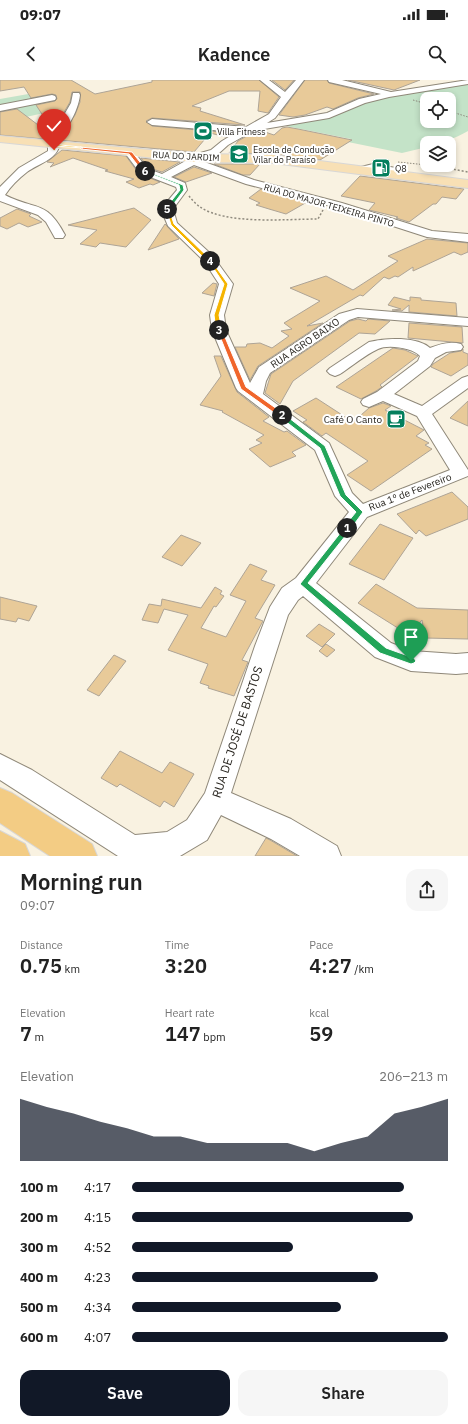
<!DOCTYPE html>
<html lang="en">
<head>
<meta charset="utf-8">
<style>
	:root { --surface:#fff; --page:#f6f6f6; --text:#222; --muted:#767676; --accent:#111827 }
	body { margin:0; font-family:"IBM Plex Sans",sans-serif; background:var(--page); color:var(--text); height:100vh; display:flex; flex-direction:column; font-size:15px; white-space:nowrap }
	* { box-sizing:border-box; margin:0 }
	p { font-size:13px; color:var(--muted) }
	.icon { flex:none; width:22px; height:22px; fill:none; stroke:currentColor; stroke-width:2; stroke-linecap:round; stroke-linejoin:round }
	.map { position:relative; height:776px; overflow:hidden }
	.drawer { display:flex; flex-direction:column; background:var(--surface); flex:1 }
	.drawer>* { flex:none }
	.buttons { position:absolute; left:420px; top:12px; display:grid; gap:8px }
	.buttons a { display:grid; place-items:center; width:36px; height:36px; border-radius:8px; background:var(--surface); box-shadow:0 2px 6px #0003; font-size:20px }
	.pin { position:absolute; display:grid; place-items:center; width:34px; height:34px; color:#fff; margin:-41px -17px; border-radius:50% 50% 50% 0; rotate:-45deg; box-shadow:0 0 4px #0007 }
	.pin .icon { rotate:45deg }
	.km { position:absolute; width:20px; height:20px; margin:-10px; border-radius:50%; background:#222; color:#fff; font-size:11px; line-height:20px; text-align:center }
	.round { display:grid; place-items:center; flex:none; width:42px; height:42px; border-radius:12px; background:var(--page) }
	.summary { display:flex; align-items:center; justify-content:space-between; height:68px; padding:0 20px }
	h1 { font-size:22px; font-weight:600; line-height:30px }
	.metrics { display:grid; grid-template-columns:repeat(3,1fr); gap:6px; height:68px; padding:4px 20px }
	.metrics div { display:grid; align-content:center }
	.metrics b { font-size:20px; font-weight:600 }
	.metrics small { font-size:11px; font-weight:400 }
	.metrics p { font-size:11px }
	.chart { height:112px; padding:8px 20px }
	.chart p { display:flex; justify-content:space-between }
	.chart svg { width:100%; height:72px; margin-top:4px; fill:var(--accent); opacity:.7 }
	.action { display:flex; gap:8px; margin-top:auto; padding:8px 20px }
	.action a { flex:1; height:46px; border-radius:12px; background:var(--accent); color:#fff; font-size:16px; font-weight:600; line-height:46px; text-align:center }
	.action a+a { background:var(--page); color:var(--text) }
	ul { padding:0 20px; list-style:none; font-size:13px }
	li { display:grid; grid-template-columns:64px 48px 1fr; align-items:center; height:30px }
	li i { height:10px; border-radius:5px; background:var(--accent) }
	.status { display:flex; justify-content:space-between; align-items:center; height:28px; padding:0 20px; background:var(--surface); direction:ltr }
	.status svg { height:11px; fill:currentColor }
	header { display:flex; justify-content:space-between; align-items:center; height:52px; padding:0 20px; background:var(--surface); font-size:18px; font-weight:600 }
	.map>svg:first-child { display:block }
	.green { fill:#c4e3c8; fill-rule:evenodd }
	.building { fill:#e8ca99; stroke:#aea496 }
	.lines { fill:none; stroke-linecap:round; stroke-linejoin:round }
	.minor-casing { stroke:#8f8879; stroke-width:2 }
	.major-casing { stroke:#d8d7d6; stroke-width:2 }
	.highway-casing { stroke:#d8d7d6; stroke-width:2 }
	.path-far1 { stroke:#8f8a7e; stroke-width:1; stroke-dasharray:1.5 1.5; stroke-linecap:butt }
	.path { stroke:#8f8a7e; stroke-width:1.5; stroke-dasharray:2 2; stroke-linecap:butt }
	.minor { fill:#fff; fill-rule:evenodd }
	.major { fill:#f8e0b5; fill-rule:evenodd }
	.highway { fill:#f3cc84; fill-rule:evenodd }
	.split-1 { fill:#22a559; stroke:#fff }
	.split-2 { fill:#22a559; stroke:#fff }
	.split-3 { fill:#f0652b; stroke:#fff }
	.split-4 { fill:#f5b400; stroke:#fff }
	.split-5 { fill:#f5b400; stroke:#fff }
	.split-6 { fill:#22a559; stroke:#fff }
	.split-7 { fill:#f0652b; stroke:#fff }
	.split-8 { fill:#f5b400; stroke:#fff }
	.labels { text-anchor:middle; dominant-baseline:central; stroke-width:4; stroke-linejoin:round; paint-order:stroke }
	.far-poi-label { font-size:9px; fill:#26231d; stroke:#fff; text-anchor:start }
	.far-street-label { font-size:9px; fill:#26231d; stroke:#fff }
	.street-label { font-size:10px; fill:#26231d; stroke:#fff }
	.poi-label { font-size:10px; fill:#26231d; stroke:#fff; text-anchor:end }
	.near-street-label { font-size:12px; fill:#26231d; stroke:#fff }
</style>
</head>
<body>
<div class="status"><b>09:07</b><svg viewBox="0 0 49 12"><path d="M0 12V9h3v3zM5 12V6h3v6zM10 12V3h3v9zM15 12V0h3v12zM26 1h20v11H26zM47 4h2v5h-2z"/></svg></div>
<header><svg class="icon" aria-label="back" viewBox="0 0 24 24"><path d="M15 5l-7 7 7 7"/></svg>Kadence<svg class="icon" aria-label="search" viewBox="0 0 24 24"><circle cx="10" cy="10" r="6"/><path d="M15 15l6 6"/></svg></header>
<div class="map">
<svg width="468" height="776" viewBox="0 0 468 776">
	<rect width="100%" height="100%" fill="#f9f2e1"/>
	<path class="green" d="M468,3V51C454,59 443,63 427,63V67L402,73L348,62L351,59L281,45L324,37L368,21ZM427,19H449V41H427Z
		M51,10L58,14L50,18L0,28V19Z
		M74,15L71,27L8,41L0,36V29L58,17Z"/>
	<path class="building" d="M0,0H71L95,14L152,2V0H259L279,17L268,33L258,31L260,11H229L192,26L201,28L200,31L245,45L152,38L146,41L152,46L232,53L226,57L210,53L194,72L58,60L75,35L80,22V12H72L70,22L53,51L36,25L55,21L57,19L56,15L52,14L31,18L24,7L0,11Z
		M272,0H294L285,10Z
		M305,0H327L329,3L374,14L358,18L333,29L327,27L305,35L293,37L279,35Z
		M348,0H420L394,10Z
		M17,29L50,54L44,59L0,55V32Z
		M287,47L298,49L352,60L320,80L273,74L229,73L238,61L254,52L262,51L274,55L282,48Z
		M62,70L126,76L139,94L160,102L153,105L150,104L139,108L126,102L134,99L105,91L108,90L73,78L50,87L54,83L47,82Z
		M141,78L180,82L162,92L149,88Z
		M214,84H260L250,95H243Z
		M194,87L212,93L186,102L174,97Z
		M360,96L464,109L456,119L442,117L436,124H433L409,142L396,138L398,137L369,130L375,123L341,116Z
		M261,109L301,120L307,122L286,134L269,129L256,125L260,123L249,118Z
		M134,128L151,140L126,167L100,163L96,167L80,164L97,150L68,145Z
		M17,129L31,134L29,136L42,142L28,147L19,143L7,149L0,146V138Z
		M165,144L179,159L148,170Z
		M427,159L468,163V172L461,175L454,172L413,191V187L398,197L395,196L389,199L384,197L363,216L360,215L307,246L323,243L258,286L250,300L235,267H246L247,264L260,263L272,268L289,256L281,251L292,249L284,243L320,221L290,208L326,196L353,210L398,181L388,176Z
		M213,203L217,204L214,216L202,213Z
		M394,217L410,221V217L421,218V220L456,223L457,236L409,232V225L402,231L392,230L401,229L388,225Z
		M358,239L366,241L368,239L390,241L375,254L359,253L293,301L280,324L265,313L271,294L350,241Z
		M409,243L462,247L463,263L408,258Z
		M393,268L405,270L418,276L380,305L382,307L376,311L361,319L336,307Z
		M463,269V272L468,274V285L451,296L431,287L433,284L450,273L461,271Z
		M214,276H221L237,312L269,337L263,341L284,352L287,351L306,365L292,372L296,376L270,387L249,369L262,363L256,360L264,355L222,332L223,331L200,325L221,296Z
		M316,318L353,342L369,328L383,323L391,326L385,330L424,350L416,356L429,363L425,365L432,369L371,411L347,395L368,381L326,353L322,356L303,342L307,340L293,331Z
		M468,321V346L450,338Z
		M452,412L468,427V439L426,456L419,450L416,454L397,434Z
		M380,444L413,458L384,500L349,484Z
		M181,455L201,463L182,486L162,477Z
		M250,484L267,491L261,500L275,505L255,538L263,541L242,580L248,582L234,616L208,608L209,606L200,603L208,584L168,570L188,535L164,529L158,543L142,540L149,524L161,526L162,519L201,528L215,507L222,511L220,514L224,516L216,527L214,526L201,548L226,557L246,521L230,515Z
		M376,504L417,528L468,530V559L425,558L422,540L409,555L358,523Z
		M0,517L37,526L29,541L18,538L16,542L0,539Z
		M319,544L335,554L322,567L306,556Z
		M326,564L335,570L327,577L319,571Z
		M114,575L126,581L99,616L87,610Z
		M120,671L162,693L170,682L194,694L174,727L164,721L160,727L120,704L117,707L101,698Z
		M266,758L270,760L297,776H255Z"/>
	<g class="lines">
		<g class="minor-casing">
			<path id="minor" d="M260,0H269L285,12L296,0H304L275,38L267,43L327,33L359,19L381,14L329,2L328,0H342L391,12L468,0V4L389,17L365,23L329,38L253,51L228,65L218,74L199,80L254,100L342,123L432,151L468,154V162L427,157L334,127L246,104L194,85L171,97L185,103L187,110L173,129L177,143L212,175L233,204L224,235L226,250L250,303L259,287L339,234L357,229L468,238V246L358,237L349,240L270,293L266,301L263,314L329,363L352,413L363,424L450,390L417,336L383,321L369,327L363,325L361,322L363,319L377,312L418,281L420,276C413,268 388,264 378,269C365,275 352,286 340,294L335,296L330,294L327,291L330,288L369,262C385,258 417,256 430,268C440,264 450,261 461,264L463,267L461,270L446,272L435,278L430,286L394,314L422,326L462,298L468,296V308L432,334L468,390V396L367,437L316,503L391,563L412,571L456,574L468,573V593L456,594L411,591L375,577L303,516L298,520L288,535L231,713L291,739L337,766L341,776H300L271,759L221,735L207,760L180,776H118L0,700V674L32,690L135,755L167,752L187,740L205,713L255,566L270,527L282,508L296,498L349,432L335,416L315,370L238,311L236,308L212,250L210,235L219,204L204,181L168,146L161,129L177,110L176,107L140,93L125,73L130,70L133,71L148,89L162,94L189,79L190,76L211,70L222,61L237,52L152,45L147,42L152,39L246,47L269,34L281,17Z
				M73,13H79L80,15C78,32 66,52 53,62L59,67C55,80 38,84 27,92C18,99 11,106 5,115C36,131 46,119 65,155L63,158H55L46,142L38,135L0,121V107L19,88L48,71V66H42L40,64L54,52L71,23Z
				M52,15L55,16L56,18L55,20L0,31V25Z
				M373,84L396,88L400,94L395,97L391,96L389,93L373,90L361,93L356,90L357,88Z"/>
		</g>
		<g class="major-casing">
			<path id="major" d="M0,56L194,74L273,75L468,100V108L273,83L194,82L0,62Z"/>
		</g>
		<g class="highway-casing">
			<path id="highway" d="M0,708L12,713L92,764L97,776H50L0,743Z
				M0,751L25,764L30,776H0Z"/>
		</g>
		<path class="path-far1" d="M413,20L427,24
			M449,31L468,37
			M398,82L427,85
			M429,85L448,88"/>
		<path class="path" d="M442,87L468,92
			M189,116C192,120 196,124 200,127C227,145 286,139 318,139L323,130"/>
		<use href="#minor" class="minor"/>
		<use href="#major" class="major"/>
		<use href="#highway" class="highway"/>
	</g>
	<path class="split-1" d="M347,446L350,447V450L308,503L386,568L414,578L416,581L414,583L411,584L380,573L300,504L345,447Z"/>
	<path class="split-2" d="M280,334H284L325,366L346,415L363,432L350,450H345L343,448L356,432L340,416L320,368L280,337Z"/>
	<path class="split-3" d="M217,249L222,250L246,307L284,334V337H280L241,309Z"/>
	<path class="split-4" d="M208,180H211L228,204L219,235L222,250L219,252L216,250L214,235L224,204Z"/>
	<path class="split-5" d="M166,128L169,129L174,144L211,180V182H208L171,145Z"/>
	<path class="split-6" d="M143,91H146L183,105L184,110L169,130L165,129L180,110L179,105Z"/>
	<path class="split-7" d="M80,67L132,72L147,91L143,92L129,74L81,69Z"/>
	<path class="split-8" d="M50,64L81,67L83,68L54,66L56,70L54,71Z"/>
	<defs>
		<g id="stadium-square" transform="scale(1)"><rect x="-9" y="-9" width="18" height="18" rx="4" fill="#047f5d" stroke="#fff"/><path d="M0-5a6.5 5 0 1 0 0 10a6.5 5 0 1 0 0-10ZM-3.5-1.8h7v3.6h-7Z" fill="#fff"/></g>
		<g id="school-square" transform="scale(1)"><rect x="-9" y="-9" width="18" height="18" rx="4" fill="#047f5d" stroke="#fff"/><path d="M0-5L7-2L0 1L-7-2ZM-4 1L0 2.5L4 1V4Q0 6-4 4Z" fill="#fff"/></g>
		<g id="fuel-square" transform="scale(1)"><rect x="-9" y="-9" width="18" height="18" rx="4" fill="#047f5d" stroke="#fff"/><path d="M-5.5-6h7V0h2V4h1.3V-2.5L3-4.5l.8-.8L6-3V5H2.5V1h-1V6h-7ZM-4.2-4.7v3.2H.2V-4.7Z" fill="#fff"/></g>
		<g id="cafe-square" transform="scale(1)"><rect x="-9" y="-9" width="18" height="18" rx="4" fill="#047f5d" stroke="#fff"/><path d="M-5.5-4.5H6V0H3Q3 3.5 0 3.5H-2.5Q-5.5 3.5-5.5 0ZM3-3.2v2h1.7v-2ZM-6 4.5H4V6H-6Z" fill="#fff"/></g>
	</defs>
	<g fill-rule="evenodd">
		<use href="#stadium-square" x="203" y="51"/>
		<use href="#school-square" x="239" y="74"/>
		<use href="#fuel-square" x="381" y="88"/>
		<use href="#cafe-square" x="396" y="339"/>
	</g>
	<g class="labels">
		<g class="far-poi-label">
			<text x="217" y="51">Villa Fitness</text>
			<text x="253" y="69">Escola de Condução<tspan x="253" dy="10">Vilar do Paraíso</tspan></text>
			<text x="395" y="88">Q8</text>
		</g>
		<g class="far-street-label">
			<text transform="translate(186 76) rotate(3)">RUA DO JARDIM</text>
			<text transform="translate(329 125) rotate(16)">RUA DO MAJOR TEIXEIRA PINTO</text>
		</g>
		<g class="street-label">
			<text transform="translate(305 263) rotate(-34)">RUA AGRO BAIXO</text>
			<text transform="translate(410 412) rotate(-21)">Rua 1º de Fevereiro</text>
		</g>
		<g class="poi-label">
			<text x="382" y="339">Café O Canto</text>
		</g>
		<g class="near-street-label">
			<text transform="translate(237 652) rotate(-72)">RUA DE JOSÉ DE BASTOS</text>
		</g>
	</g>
</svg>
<div class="buttons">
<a><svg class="icon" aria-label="locate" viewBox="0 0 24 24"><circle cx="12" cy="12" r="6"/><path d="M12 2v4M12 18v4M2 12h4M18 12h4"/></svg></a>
<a><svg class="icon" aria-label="layers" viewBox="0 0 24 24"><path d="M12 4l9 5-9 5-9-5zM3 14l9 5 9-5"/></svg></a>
</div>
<div class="pin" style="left:411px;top:581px;background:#1e9e55"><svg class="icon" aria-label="arrive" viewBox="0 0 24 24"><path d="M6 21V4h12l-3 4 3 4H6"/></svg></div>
<div class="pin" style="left:54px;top:70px;background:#d93025"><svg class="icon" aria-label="check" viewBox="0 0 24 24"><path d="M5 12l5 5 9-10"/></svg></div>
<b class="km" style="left:347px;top:448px">1</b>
<b class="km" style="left:282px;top:335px">2</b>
<b class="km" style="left:219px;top:250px">3</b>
<b class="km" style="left:210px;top:181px">4</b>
<b class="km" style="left:167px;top:129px">5</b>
<b class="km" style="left:145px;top:91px">6</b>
</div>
<section class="drawer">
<div class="summary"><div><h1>Morning run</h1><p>09:07</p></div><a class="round"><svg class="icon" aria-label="share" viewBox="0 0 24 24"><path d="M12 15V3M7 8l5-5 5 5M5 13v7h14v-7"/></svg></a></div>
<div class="metrics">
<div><p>Distance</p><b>0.75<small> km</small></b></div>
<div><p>Time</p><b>3:20</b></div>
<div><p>Pace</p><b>4:27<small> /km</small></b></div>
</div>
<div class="metrics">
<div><p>Elevation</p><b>7<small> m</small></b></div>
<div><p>Heart rate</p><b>147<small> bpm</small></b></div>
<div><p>kcal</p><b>59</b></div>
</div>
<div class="chart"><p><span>Elevation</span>206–213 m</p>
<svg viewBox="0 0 160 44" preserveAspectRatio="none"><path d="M0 44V6L10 11L20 15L30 20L40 24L50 29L60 29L70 33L80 33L90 33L100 33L110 38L120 33L130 29L140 15L150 11L160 6V44z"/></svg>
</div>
<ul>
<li><b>100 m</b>4:17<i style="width:86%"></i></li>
<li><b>200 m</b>4:15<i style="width:89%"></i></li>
<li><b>300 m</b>4:52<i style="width:51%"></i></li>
<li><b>400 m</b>4:23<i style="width:78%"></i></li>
<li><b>500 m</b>4:34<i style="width:66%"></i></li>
<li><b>600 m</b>4:07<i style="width:100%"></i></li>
</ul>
<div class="action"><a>Save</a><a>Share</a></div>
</section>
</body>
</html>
